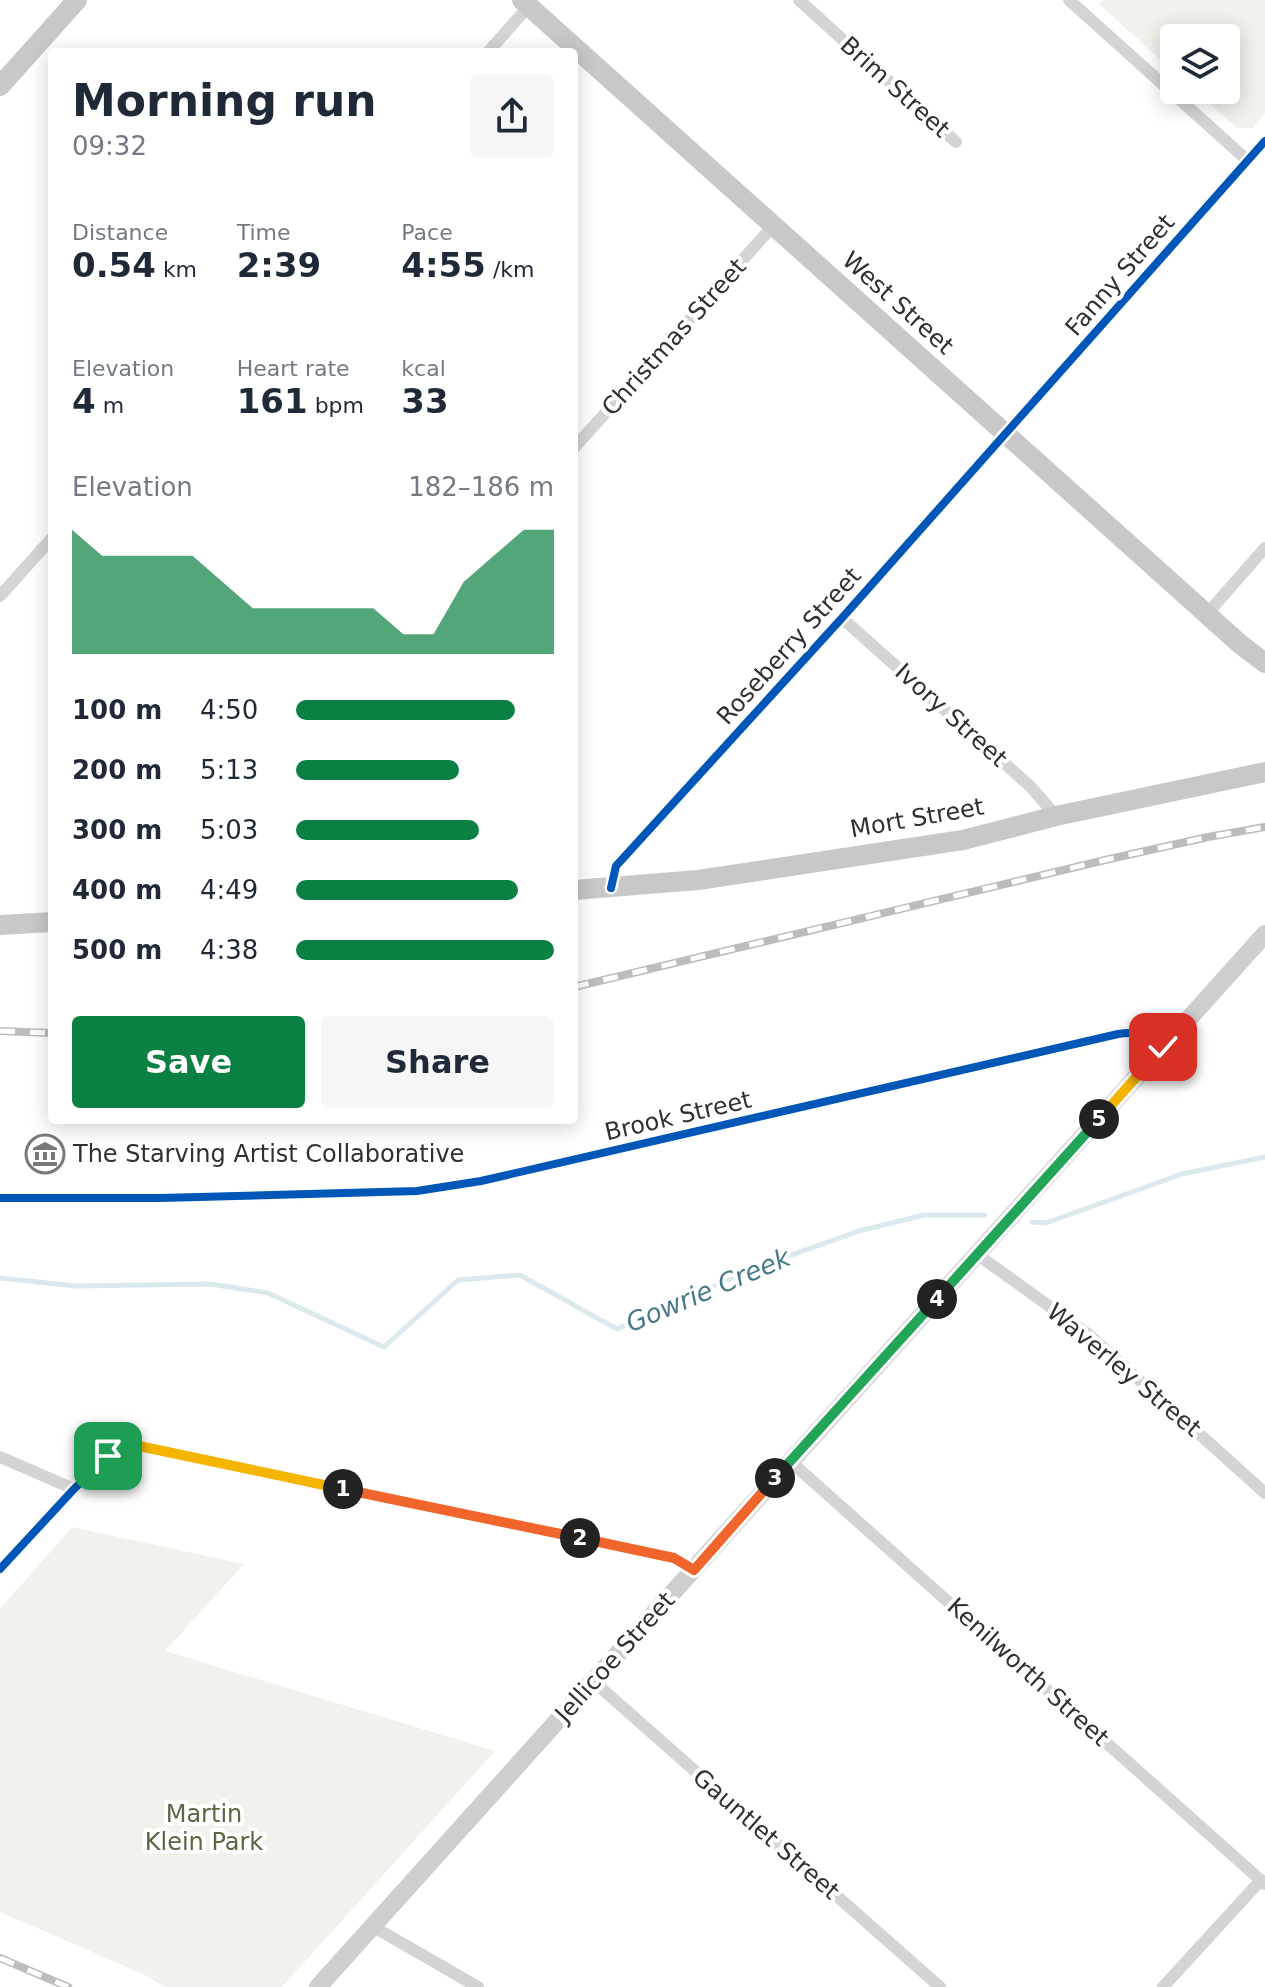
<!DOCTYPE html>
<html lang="en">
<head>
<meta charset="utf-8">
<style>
	:root { --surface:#fff; --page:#f6f6f7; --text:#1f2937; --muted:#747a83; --accent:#0b8043 }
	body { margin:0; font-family:"DejaVu Sans",sans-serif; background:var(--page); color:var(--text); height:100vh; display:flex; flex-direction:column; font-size:30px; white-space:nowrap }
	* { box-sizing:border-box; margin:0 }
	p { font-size:26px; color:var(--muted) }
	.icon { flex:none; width:44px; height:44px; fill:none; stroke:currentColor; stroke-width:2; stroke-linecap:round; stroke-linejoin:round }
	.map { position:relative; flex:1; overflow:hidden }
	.drawer { position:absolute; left:48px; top:48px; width:530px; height:1076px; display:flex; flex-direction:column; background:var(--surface); border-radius:8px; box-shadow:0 4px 20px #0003 }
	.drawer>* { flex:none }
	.tools { position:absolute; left:1160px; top:24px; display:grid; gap:16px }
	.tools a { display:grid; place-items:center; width:80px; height:80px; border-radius:8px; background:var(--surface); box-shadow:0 4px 20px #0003; font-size:40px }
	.pin { position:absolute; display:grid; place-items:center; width:68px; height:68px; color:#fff; margin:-34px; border-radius:16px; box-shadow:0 4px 12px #0006 }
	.km { position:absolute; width:40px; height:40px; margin:-20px; border-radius:50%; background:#222; color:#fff; font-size:22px; line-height:40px; text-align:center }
	.round { display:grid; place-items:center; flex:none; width:84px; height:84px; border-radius:8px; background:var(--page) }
	.headline { display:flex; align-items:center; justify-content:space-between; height:136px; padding:0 24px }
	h1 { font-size:44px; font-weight:700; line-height:60px }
	.figures { display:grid; grid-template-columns:repeat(3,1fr); gap:12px; height:136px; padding:8px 24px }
	.figures div { display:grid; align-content:center }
	.figures b { font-size:34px; font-weight:700 }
	.figures small { font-size:22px; font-weight:400 }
	.figures p { font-size:22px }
	.chart { height:224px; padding:16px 24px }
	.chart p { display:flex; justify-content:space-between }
	.chart svg { width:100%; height:144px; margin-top:8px; fill:var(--accent); opacity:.7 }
	.button { display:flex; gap:16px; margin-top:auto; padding:16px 24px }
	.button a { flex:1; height:92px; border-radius:8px; background:var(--accent); color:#fff; font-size:32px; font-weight:700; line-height:92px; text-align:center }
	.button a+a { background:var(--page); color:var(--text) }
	ul { padding:0 24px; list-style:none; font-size:26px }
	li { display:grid; grid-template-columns:128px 96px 1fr; align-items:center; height:60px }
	li i { height:20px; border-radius:10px; background:var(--accent) }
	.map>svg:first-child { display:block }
	.green { fill:#f1f2ec }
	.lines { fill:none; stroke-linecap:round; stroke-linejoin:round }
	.stream { stroke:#dbe9ee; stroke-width:5 }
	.street { stroke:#d4d4d4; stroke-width:12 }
	.secondary { stroke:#cecece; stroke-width:18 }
	.primary { stroke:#c8c8c8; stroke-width:20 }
	.rail-casing { stroke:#bcbcbc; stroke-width:8 }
	.rail { stroke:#fff; stroke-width:5; stroke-dasharray:15; stroke-linecap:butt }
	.cycleway-casing { stroke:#fff; stroke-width:13 }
	.cycleway { stroke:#0057b8; stroke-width:8 }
	.split-1-casing { stroke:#fff; stroke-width:16 }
	.split-2-casing { stroke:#fff; stroke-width:16 }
	.split-3-casing { stroke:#fff; stroke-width:16 }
	.split-4-casing { stroke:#fff; stroke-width:16 }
	.split-5-casing { stroke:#fff; stroke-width:16 }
	.split-6-casing { stroke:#fff; stroke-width:16 }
	.split-1 { stroke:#f5b400; stroke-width:10 }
	.split-2 { stroke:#f0652b; stroke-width:10 }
	.split-3 { stroke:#f0652b; stroke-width:10 }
	.split-4 { stroke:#22a559; stroke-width:10 }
	.split-5 { stroke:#22a559; stroke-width:10 }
	.split-6 { stroke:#f5b400; stroke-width:10 }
	.labels { text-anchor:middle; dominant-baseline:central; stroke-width:8; stroke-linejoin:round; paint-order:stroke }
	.street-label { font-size:24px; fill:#303030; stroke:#fff }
	.poi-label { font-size:24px; fill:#303030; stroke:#fff; text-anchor:start }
	.park-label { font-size:24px; fill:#596743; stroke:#fff }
	.water-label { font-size:26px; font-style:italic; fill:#487989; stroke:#fff }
</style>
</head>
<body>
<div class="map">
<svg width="1265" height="1987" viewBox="0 0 1265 1987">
	<rect width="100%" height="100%" fill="#fff"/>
	<path class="green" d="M1103,0H1265V113L1253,128H1237L1194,90H1226V38H1174V72L1099,4Z
		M72,1527L244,1564L165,1651L495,1751L282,1987H165L145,1975L0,1912V1609Z"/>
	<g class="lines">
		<path class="stream" d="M1032,1222L1046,1223L1182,1174L1265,1157
			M0,1278L76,1286L210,1284L268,1293L384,1347L458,1280L520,1275L617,1329L755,1268L859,1231L924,1215H985"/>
		<path class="street" d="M799,0L956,142
			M1069,0L1247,160
			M488,52L529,6
			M574,448L773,226
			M0,596L52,538
			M1207,614L1265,548
			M842,618L1031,787L1056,816
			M611,888L616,866L842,618L1265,141
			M0,1198H161L417,1191L481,1181L1118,1034C1137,1031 1148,1035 1163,1047
			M978,1255L1088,1334L1265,1493
			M0,1457L74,1489
			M790,1461L1265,1884
			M0,1569L74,1489L108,1456L139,1446L674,1558L694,1570
			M593,1681L940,1987
			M372,1926L478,1987
			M1163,1987L1261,1880"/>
		<path class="secondary" d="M318,1987L1265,934"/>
		<path class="primary" d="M522,0L1240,644L1265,663
			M0,86L77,0
			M574,890L698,880L963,840L1056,816L1265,772
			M0,925L52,922"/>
		<g class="rail-casing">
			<path id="rail" d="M574,987L1105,860L1208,837L1265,827
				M0,1031L52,1033
				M0,1958L68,1987"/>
		</g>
		<use href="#rail" class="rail"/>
		<g class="cycleway-casing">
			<path id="cycleway" d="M611,888L616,866L842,618L1265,141
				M0,1198H161L417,1191L481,1181L1118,1034C1137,1031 1148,1035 1163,1047
				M0,1569L74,1489L108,1456L139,1446L674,1558L694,1570"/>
		</g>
		<use href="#cycleway" class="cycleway"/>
	</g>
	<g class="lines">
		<g class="split-1-casing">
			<path id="split-1" d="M108,1456L139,1446L343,1489"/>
		</g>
		<g class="split-2-casing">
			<path id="split-2" d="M343,1489L580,1538"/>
		</g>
		<g class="split-3-casing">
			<path id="split-3" d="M580,1538L674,1558L694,1570L775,1478"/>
		</g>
		<g class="split-4-casing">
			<path id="split-4" d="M775,1478L937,1299"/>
		</g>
		<g class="split-5-casing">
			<path id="split-5" d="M937,1299L1099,1119"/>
		</g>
		<g class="split-6-casing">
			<path id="split-6" d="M1099,1119L1163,1047"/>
		</g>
		<use href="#split-1" class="split-1"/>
		<use href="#split-2" class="split-2"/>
		<use href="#split-3" class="split-3"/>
		<use href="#split-4" class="split-4"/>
		<use href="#split-5" class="split-5"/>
		<use href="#split-6" class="split-6"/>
	</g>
	<defs>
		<g id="museum-ring" transform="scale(2)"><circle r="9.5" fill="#fff" stroke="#787878" stroke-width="1.5"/><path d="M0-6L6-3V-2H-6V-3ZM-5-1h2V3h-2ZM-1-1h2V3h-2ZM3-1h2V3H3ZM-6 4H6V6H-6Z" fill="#787878"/></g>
	</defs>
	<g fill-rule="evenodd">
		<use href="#museum-ring" x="45" y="1154"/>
	</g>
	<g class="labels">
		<g class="street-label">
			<text transform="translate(895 87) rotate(42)">Brim Street</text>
			<text transform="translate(1120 275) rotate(-49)">Fanny Street</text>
			<text transform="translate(898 303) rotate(42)">West Street</text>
			<text transform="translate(674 337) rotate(-48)">Christmas Street</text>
			<text transform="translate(789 646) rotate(-48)">Roseberry Street</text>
			<text transform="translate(951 715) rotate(42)">Ivory Street</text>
			<text transform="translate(917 818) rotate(-10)">Mort Street</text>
			<text transform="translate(678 1116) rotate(-13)">Brook Street</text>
			<text transform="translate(1124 1370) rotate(40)">Waverley Street</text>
			<text transform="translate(615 1657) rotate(-48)">Jellicoe Street</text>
			<text transform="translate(1028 1672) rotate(42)">Kenilworth Street</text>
			<text transform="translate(766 1834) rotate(41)">Gauntlet Street</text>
		</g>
		<g class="poi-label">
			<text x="73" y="1154">The Starving Artist Collaborative</text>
		</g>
		<g class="park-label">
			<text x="204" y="1814">Martin<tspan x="204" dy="28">Klein Park</tspan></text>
		</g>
		<g class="water-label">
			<text transform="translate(708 1290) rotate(-23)">Gowrie Creek</text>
		</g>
	</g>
</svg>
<div class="tools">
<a><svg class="icon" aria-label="layers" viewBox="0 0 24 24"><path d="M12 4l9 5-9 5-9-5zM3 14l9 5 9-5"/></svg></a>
</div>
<div class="pin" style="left:108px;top:1456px;background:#1e9e55"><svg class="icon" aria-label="arrive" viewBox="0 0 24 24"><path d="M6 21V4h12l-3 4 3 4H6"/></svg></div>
<div class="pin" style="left:1163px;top:1047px;background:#d93025"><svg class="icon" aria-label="check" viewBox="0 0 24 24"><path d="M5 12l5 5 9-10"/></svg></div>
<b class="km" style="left:343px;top:1489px">1</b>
<b class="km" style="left:580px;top:1538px">2</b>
<b class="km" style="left:775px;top:1478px">3</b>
<b class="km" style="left:937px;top:1299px">4</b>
<b class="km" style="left:1099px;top:1119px">5</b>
<section class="drawer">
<div class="headline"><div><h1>Morning run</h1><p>09:32</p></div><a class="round"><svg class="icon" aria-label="share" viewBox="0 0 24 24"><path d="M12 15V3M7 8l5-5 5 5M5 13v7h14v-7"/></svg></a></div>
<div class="figures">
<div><p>Distance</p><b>0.54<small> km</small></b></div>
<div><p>Time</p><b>2:39</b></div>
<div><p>Pace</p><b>4:55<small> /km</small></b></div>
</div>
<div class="figures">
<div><p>Elevation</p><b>4<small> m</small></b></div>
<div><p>Heart rate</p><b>161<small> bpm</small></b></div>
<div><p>kcal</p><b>33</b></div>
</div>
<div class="chart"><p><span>Elevation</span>182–186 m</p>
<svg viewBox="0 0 160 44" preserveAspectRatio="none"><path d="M0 44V6L10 14L20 14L30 14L40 14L50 22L60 30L70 30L80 30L90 30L100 30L110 38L120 38L130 22L140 14L150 6L160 6V44z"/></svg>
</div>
<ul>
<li><b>100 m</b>4:50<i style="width:85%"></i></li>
<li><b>200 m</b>5:13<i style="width:63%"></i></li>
<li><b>300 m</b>5:03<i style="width:71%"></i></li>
<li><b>400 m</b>4:49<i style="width:86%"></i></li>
<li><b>500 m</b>4:38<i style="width:100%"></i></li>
</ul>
<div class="button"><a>Save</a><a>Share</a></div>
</section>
</div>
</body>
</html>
